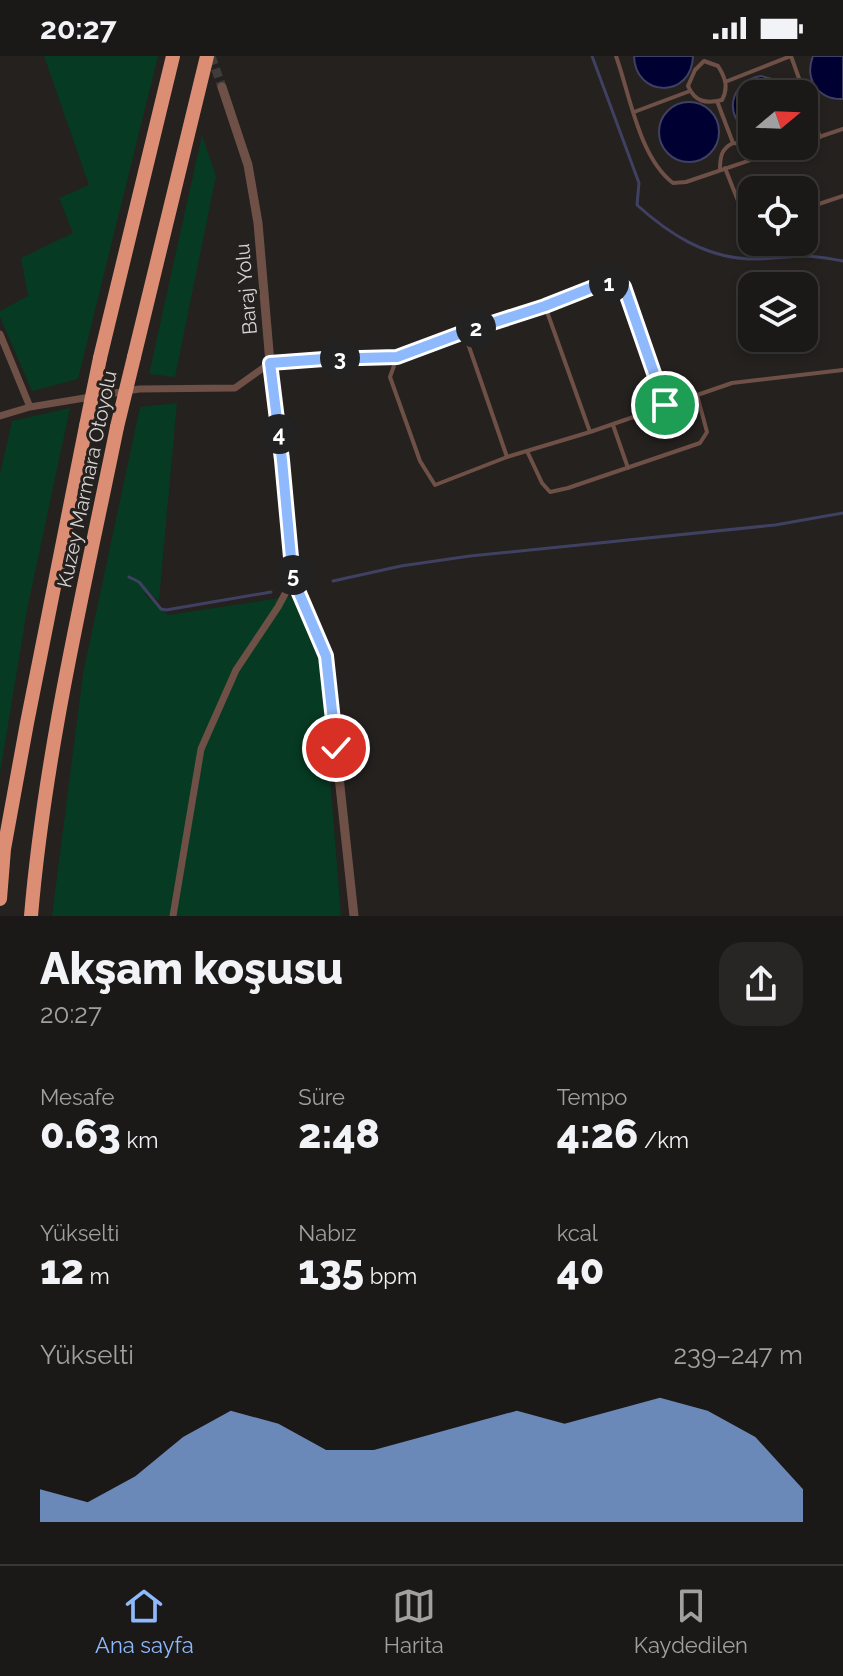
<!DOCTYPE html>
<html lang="tr">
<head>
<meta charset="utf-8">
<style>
	:root { --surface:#1b1917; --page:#282624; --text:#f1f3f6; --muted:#a0a0a1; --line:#393836; --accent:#8eb9fc }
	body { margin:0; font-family:Raleway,sans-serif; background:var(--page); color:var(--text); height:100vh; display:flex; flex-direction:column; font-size:30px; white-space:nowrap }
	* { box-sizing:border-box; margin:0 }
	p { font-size:26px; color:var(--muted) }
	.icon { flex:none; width:44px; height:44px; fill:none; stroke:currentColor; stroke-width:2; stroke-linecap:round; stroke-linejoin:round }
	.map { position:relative; height:860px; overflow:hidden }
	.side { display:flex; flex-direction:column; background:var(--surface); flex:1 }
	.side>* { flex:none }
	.needle { width:52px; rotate:71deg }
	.controls { position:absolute; left:738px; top:24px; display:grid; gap:16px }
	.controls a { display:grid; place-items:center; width:80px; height:80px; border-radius:16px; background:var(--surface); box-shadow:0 4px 12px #0003,0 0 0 2px var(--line); font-size:40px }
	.pin { position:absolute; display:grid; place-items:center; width:68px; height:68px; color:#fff; margin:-34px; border:4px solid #fff; border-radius:50%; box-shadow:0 2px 8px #0007 }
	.km { position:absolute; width:40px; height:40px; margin:-20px; border-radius:50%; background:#222; color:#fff; font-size:22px; line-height:40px; text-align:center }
	.round { display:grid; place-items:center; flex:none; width:84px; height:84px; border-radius:24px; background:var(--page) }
	.head { display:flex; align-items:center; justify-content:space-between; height:136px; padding:0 40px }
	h1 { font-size:44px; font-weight:800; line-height:60px }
	.figures { display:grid; grid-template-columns:repeat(3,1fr); gap:12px; height:136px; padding:8px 40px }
	.figures div { display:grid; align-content:center }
	.figures b { font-size:40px; font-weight:800 }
	.figures small { font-size:22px; font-weight:400 }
	.figures p { font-size:22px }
	.chart { height:224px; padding:16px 40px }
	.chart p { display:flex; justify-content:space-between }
	.chart svg { width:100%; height:144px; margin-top:8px; fill:var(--accent); opacity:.7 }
	.status { display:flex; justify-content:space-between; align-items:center; height:56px; padding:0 40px; background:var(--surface); direction:ltr }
	.status svg { height:22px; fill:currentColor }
	.dock { display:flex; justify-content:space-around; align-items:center; height:112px; border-top:2px solid var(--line); background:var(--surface); font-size:22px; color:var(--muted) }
	.dock a { display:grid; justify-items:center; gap:4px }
	.dock .on { color:var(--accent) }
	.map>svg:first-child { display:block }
	.green { fill:#073a23 }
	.water { fill:#000032; stroke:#404062; stroke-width:2 }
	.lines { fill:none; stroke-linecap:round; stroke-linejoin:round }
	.stream { stroke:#404062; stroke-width:3 }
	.tertiary-tunnel { stroke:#3f3c3a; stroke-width:9; stroke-dasharray:9 4.5; stroke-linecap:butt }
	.service { stroke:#6f5046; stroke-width:4 }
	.minor { stroke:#6f5046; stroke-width:7 }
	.tertiary { stroke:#6f5046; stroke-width:9 }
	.motorway { stroke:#dc8e75; stroke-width:14 }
	.motorway-bridge { stroke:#dc8e75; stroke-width:14 }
	.route-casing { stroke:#fff; stroke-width:16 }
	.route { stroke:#8eb9fc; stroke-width:10 }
	.labels { text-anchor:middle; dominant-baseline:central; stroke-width:6; stroke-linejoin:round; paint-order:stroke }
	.street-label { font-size:20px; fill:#d7d4d3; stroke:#24211f }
</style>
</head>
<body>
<div class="status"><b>20:27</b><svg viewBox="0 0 49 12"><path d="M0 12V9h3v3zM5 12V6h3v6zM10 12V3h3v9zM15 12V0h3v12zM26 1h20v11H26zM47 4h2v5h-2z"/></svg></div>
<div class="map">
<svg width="843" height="860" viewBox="0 0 843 860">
	<rect width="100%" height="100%" fill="#24211f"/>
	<path class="green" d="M44,0H158L78,323L32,335L0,261V255L28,240L21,202L73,177L59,142L89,129Z
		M202,79L216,120L175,321L149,318Z
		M177,347L159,544L142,536L168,559L294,540L321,608L341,860H52L83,618L140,351Z
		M70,352L27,554L0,717V418L12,365Z"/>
	<path class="water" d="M634,0H693C692,43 635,42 634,0Z
		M813,0H843V43C818,44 804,23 813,0Z
		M761,20L779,25L790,38H752V77C722,63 729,25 761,20Z
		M659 76a30 30 0 1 1 60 0a30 30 0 1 1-60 0Z"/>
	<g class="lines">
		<path class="stream" d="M592,0L639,127L637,149C669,178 705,201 749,203C767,204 787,200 805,200C818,200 831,203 843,205
			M129,521L139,526L161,553L166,554L271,536
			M333,525L401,510L470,500L775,469L843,457"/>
		<path class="tertiary-tunnel" d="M211,0L222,31"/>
		<path class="service" d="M616,0C630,39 639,101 673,127L686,126L792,90
			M791,0L820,81
			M704,5L718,10C725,21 729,31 722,44C706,48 695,46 688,30L695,14Z
			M725,26L791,0
			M717,45L733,87L745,88L753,103
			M634,56L690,35
			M804,86L843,73
			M725,112L746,165L752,168
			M720,114C720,101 721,93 733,87
			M804,153L843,140
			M545,250L464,276L507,401L590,376
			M464,276L397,301L390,321L420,405L435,429L507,401
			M272,307L324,303L397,301
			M665,349L624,231L606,226L545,250L590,376L732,327L843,314
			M613,369L628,412
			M527,395L542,427L550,436L568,432L700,387L707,376L697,339"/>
		<path class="minor" d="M0,278L30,351
			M0,360L30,351L139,333L235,332L270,307
			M173,860L201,693L236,614L278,551L293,523"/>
		<path class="tertiary" d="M222,31L248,109L258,167L270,307L282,404L293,523L326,600L354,860"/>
		<path class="motorway" d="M134,301L207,0
			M100,302L173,0
			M0,843L4,793L27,667L86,370
			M31,860C45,696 84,533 117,371"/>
		<path class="motorway-bridge" d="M86,370L100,302
			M117,371L134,301"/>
	</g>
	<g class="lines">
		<g class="route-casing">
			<path id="route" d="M336,692L326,600L293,523L282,404L270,307L324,303L397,301L464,276L545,250L606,226L624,231L665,349"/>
		</g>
		<use href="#route" class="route"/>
	</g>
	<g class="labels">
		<g class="street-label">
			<text transform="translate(246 233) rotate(-95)">Baraj Yolu</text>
			<text transform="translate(87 423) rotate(-78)">Kuzey Marmara Otoyolu</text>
		</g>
	</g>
</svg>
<div class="controls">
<a><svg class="needle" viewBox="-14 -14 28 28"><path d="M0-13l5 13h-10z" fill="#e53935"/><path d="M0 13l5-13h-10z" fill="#a0a0a1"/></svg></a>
<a><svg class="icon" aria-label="locate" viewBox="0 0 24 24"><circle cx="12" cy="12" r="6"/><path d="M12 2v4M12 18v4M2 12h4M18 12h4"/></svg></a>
<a><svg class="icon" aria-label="layers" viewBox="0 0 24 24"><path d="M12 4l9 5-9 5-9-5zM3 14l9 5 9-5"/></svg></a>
</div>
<div class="pin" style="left:665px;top:349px;background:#1e9e55"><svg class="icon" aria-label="arrive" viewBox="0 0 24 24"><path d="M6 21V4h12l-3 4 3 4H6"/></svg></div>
<div class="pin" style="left:336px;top:692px;background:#d93025"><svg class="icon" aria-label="check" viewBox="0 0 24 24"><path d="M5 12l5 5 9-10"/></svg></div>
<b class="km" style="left:609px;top:227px">1</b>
<b class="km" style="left:476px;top:272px">2</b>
<b class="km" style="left:340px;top:302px">3</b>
<b class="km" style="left:279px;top:378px">4</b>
<b class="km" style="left:293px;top:519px">5</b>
</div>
<section class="side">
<div class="head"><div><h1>Akşam koşusu</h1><p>20:27</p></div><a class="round"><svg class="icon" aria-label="share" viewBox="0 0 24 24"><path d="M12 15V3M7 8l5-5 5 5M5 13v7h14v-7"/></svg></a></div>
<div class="figures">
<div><p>Mesafe</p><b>0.63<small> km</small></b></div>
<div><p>Süre</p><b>2:48</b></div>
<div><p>Tempo</p><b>4:26<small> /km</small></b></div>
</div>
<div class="figures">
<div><p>Yükselti</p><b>12<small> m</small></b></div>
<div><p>Nabız</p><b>135<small> bpm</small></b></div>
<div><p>kcal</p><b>40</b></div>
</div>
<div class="chart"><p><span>Yükselti</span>239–247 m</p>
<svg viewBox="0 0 160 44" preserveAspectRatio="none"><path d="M0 44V34L10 38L20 30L30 18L40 10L50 14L60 22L70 22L80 18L90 14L100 10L110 14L120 10L130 6L140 10L150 18L160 34V44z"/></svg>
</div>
</section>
<nav class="dock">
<a class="on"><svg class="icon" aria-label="home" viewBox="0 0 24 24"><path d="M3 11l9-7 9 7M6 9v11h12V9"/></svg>Ana sayfa</a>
<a><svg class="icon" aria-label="map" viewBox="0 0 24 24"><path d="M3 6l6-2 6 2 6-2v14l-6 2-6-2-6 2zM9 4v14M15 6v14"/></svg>Harita</a>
<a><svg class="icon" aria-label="saved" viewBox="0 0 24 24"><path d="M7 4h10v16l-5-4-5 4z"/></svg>Kaydedilen</a>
</nav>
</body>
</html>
